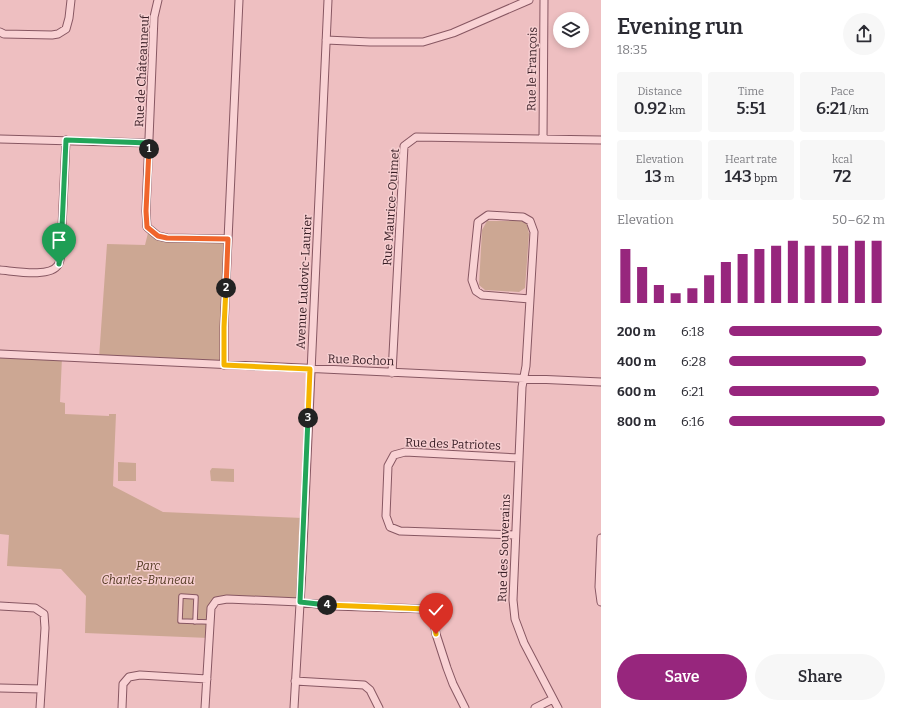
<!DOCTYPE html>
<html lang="en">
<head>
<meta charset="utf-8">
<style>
	:root { --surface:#fff; --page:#f7f7f7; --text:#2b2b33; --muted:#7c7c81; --accent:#97267d }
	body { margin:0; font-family:Bitter,serif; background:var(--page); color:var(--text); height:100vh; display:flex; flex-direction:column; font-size:15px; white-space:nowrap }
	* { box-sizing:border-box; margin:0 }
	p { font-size:13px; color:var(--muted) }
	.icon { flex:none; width:22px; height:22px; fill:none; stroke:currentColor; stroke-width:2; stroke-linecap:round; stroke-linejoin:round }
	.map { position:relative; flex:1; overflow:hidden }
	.drawer { display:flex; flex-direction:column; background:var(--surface); width:300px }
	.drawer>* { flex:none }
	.buttons { position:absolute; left:553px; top:12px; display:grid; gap:8px }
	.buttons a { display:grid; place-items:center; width:36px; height:36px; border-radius:50%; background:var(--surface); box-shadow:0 2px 6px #0003; font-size:20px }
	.pin { position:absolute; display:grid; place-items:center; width:34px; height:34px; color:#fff; margin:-41px -17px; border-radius:50% 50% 50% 0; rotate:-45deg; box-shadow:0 0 4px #0007 }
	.pin .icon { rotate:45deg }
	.km { position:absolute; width:20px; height:20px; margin:-10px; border-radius:50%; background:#222; color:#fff; font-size:11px; line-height:20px; text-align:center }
	.round { display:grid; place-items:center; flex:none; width:42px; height:42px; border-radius:21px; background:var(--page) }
	.headline { display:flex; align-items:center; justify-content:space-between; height:68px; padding:0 16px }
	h1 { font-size:22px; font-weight:600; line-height:30px }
	.figures { display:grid; grid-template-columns:repeat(3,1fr); gap:6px; height:68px; padding:4px 16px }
	.figures div { display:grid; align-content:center; border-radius:4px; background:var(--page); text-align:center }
	.figures b { font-size:17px; font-weight:600 }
	.figures small { font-size:11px; font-weight:400 }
	.figures p { font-size:11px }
	.chart { height:112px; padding:8px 16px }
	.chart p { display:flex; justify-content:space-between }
	.chart svg { width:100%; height:72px; margin-top:4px; stroke:var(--accent); stroke-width:6 }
	.primary-button { display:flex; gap:8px; margin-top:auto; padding:8px 16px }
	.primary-button a { flex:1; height:46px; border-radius:24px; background:var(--accent); color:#fff; font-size:16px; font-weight:600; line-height:46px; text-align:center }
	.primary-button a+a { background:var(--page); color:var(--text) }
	ul { padding:0 16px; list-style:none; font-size:13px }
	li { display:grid; grid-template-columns:64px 48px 1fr; align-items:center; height:30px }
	li i { height:10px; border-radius:5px; background:var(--accent) }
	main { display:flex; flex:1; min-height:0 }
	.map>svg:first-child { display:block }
	.green { fill:#cca793 }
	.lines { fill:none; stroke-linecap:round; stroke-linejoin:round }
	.lane-casing { stroke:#875762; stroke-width:5.5 }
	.street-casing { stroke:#875762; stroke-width:9 }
	.lane { stroke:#f9d2d4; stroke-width:3.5 }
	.street { stroke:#f9d2d4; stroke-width:7 }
	.split-1-casing { stroke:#fff; stroke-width:8 }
	.split-2-casing { stroke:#fff; stroke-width:8 }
	.split-3-casing { stroke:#fff; stroke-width:8 }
	.split-4-casing { stroke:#fff; stroke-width:8 }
	.split-5-casing { stroke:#fff; stroke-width:8 }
	.split-1 { stroke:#22a559; stroke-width:5 }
	.split-2 { stroke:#f0652b; stroke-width:5 }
	.split-3 { stroke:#f5b400; stroke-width:5 }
	.split-4 { stroke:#22a559; stroke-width:5 }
	.split-5 { stroke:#f5b400; stroke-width:5 }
	.labels { text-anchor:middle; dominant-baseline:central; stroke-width:3; stroke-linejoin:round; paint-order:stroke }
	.street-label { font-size:12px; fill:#361c23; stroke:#f6ced0 }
	.park-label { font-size:12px; font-style:italic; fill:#533a22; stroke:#f6ced0 }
</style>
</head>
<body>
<main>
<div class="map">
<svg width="601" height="708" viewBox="0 0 601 708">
	<rect width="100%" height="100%" fill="#eebfc1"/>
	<path class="green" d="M487,221H522L527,224L529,234L525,288L519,292L485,290L479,285L482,230Z
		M149,229L158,235L227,239L223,365L99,358L107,244L145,245Z
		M0,354L62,357L60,402L65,403V414L109,416V414H116L113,486L163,512L303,518L300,602L216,601L209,638L85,633L86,596L61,569L7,566L9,535L0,534Z
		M118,462L136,463V481H118Z
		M212,468L234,469V482L211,481L210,471Z"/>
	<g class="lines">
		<g class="lane-casing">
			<path id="lane" d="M195,622L196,597L181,596L180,621L209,622"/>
		</g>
		<g class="street-casing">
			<path id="street" d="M158,0L154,17L146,211L147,227L158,236L167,238L228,239
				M0,32L4,34L52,35L58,34L66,29L69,18L71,0
				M326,40L370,42H423L453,33L529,0
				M543,138L544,0
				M0,139L149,143
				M0,270C14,271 50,278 58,265C61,261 61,254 61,249L66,140
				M530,299L482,295L476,291L472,280L478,222L488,215L523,217L530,221L534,232L526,366L522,387L513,600L515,619L524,643L558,708
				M0,354L601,382
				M224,365V327L239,0
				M392,373L404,146L416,137L601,140
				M515,535L400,531L390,527L386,516L388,466L394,455L405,452L519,458
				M601,538L599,587L601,602
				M0,606L35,608L44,614L45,628L40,708
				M295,681L364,685L370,690L379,708
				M0,688L41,689
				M122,708L123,684L129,677L140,675L207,679
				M205,708L211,608L216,601L227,599L300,602L333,606L426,609L433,616L436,634L447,668L453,684L465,708
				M294,708L302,569L328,0
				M535,708L553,699"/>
		</g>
		<use href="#lane" class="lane"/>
		<use href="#street" class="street"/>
	</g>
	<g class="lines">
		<g class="split-1-casing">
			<path id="split-1" d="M59,264L61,249L66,140L149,143V149"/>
		</g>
		<g class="split-2-casing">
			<path id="split-2" d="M149,149L146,211L147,227L158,236L167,238L228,239L226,288"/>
		</g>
		<g class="split-3-casing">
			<path id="split-3" d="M226,288L224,327V365L310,369L308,418"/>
		</g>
		<g class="split-4-casing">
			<path id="split-4" d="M308,418L300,602L327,605"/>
		</g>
		<g class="split-5-casing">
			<path id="split-5" d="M327,605L426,609L433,616L436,634"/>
		</g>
		<use href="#split-1" class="split-1"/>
		<use href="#split-2" class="split-2"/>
		<use href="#split-3" class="split-3"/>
		<use href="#split-4" class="split-4"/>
		<use href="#split-5" class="split-5"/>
	</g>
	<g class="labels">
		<g class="street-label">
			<text transform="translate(532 69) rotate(-89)">Rue le François</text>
			<text transform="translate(142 71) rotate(-87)">Rue de Châteauneuf</text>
			<text transform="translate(391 207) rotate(-86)">Rue Maurice-Ouimet</text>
			<text transform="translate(304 282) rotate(-87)">Avenue Ludovic-Laurier</text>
			<text transform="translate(361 360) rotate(2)">Rue Rochon</text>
			<text transform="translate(453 444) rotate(2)">Rue des Patriotes</text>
			<text transform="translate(504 548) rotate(-88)">Rue des Souverains</text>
		</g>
		<g class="park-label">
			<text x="148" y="566">Parc<tspan x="148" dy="14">Charles-Bruneau</tspan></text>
		</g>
	</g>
</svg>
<div class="buttons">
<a><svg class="icon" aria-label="layers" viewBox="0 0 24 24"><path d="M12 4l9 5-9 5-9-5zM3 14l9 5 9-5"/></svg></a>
</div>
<div class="pin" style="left:59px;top:264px;background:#1e9e55"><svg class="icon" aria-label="arrive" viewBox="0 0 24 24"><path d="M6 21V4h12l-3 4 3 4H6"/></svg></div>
<div class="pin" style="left:436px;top:634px;background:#d93025"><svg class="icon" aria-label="check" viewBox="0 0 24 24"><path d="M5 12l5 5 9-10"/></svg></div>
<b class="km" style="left:149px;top:149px">1</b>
<b class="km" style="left:226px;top:288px">2</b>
<b class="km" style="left:308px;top:418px">3</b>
<b class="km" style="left:327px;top:605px">4</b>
</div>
<section class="drawer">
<div class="headline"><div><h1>Evening run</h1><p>18:35</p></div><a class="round"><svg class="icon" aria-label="share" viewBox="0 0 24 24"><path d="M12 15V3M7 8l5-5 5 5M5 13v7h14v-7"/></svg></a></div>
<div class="figures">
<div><p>Distance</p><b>0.92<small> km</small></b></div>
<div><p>Time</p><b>5:51</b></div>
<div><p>Pace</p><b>6:21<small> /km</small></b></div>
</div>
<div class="figures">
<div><p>Elevation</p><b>13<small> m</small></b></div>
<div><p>Heart rate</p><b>143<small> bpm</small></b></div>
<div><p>kcal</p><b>72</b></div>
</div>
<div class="chart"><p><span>Elevation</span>50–62 m</p>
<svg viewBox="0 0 160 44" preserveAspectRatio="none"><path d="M5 44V11M15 44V22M25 44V33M35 44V38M45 44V35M55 44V27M65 44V19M75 44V14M85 44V11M95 44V9M105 44V6M115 44V9M125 44V9M135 44V9M145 44V6M155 44V6"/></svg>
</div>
<ul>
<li><b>200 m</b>6:18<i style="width:98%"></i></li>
<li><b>400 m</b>6:28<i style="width:88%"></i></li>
<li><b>600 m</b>6:21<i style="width:96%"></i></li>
<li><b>800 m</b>6:16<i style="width:100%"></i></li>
</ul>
<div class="primary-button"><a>Save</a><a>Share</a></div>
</section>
</main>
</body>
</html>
